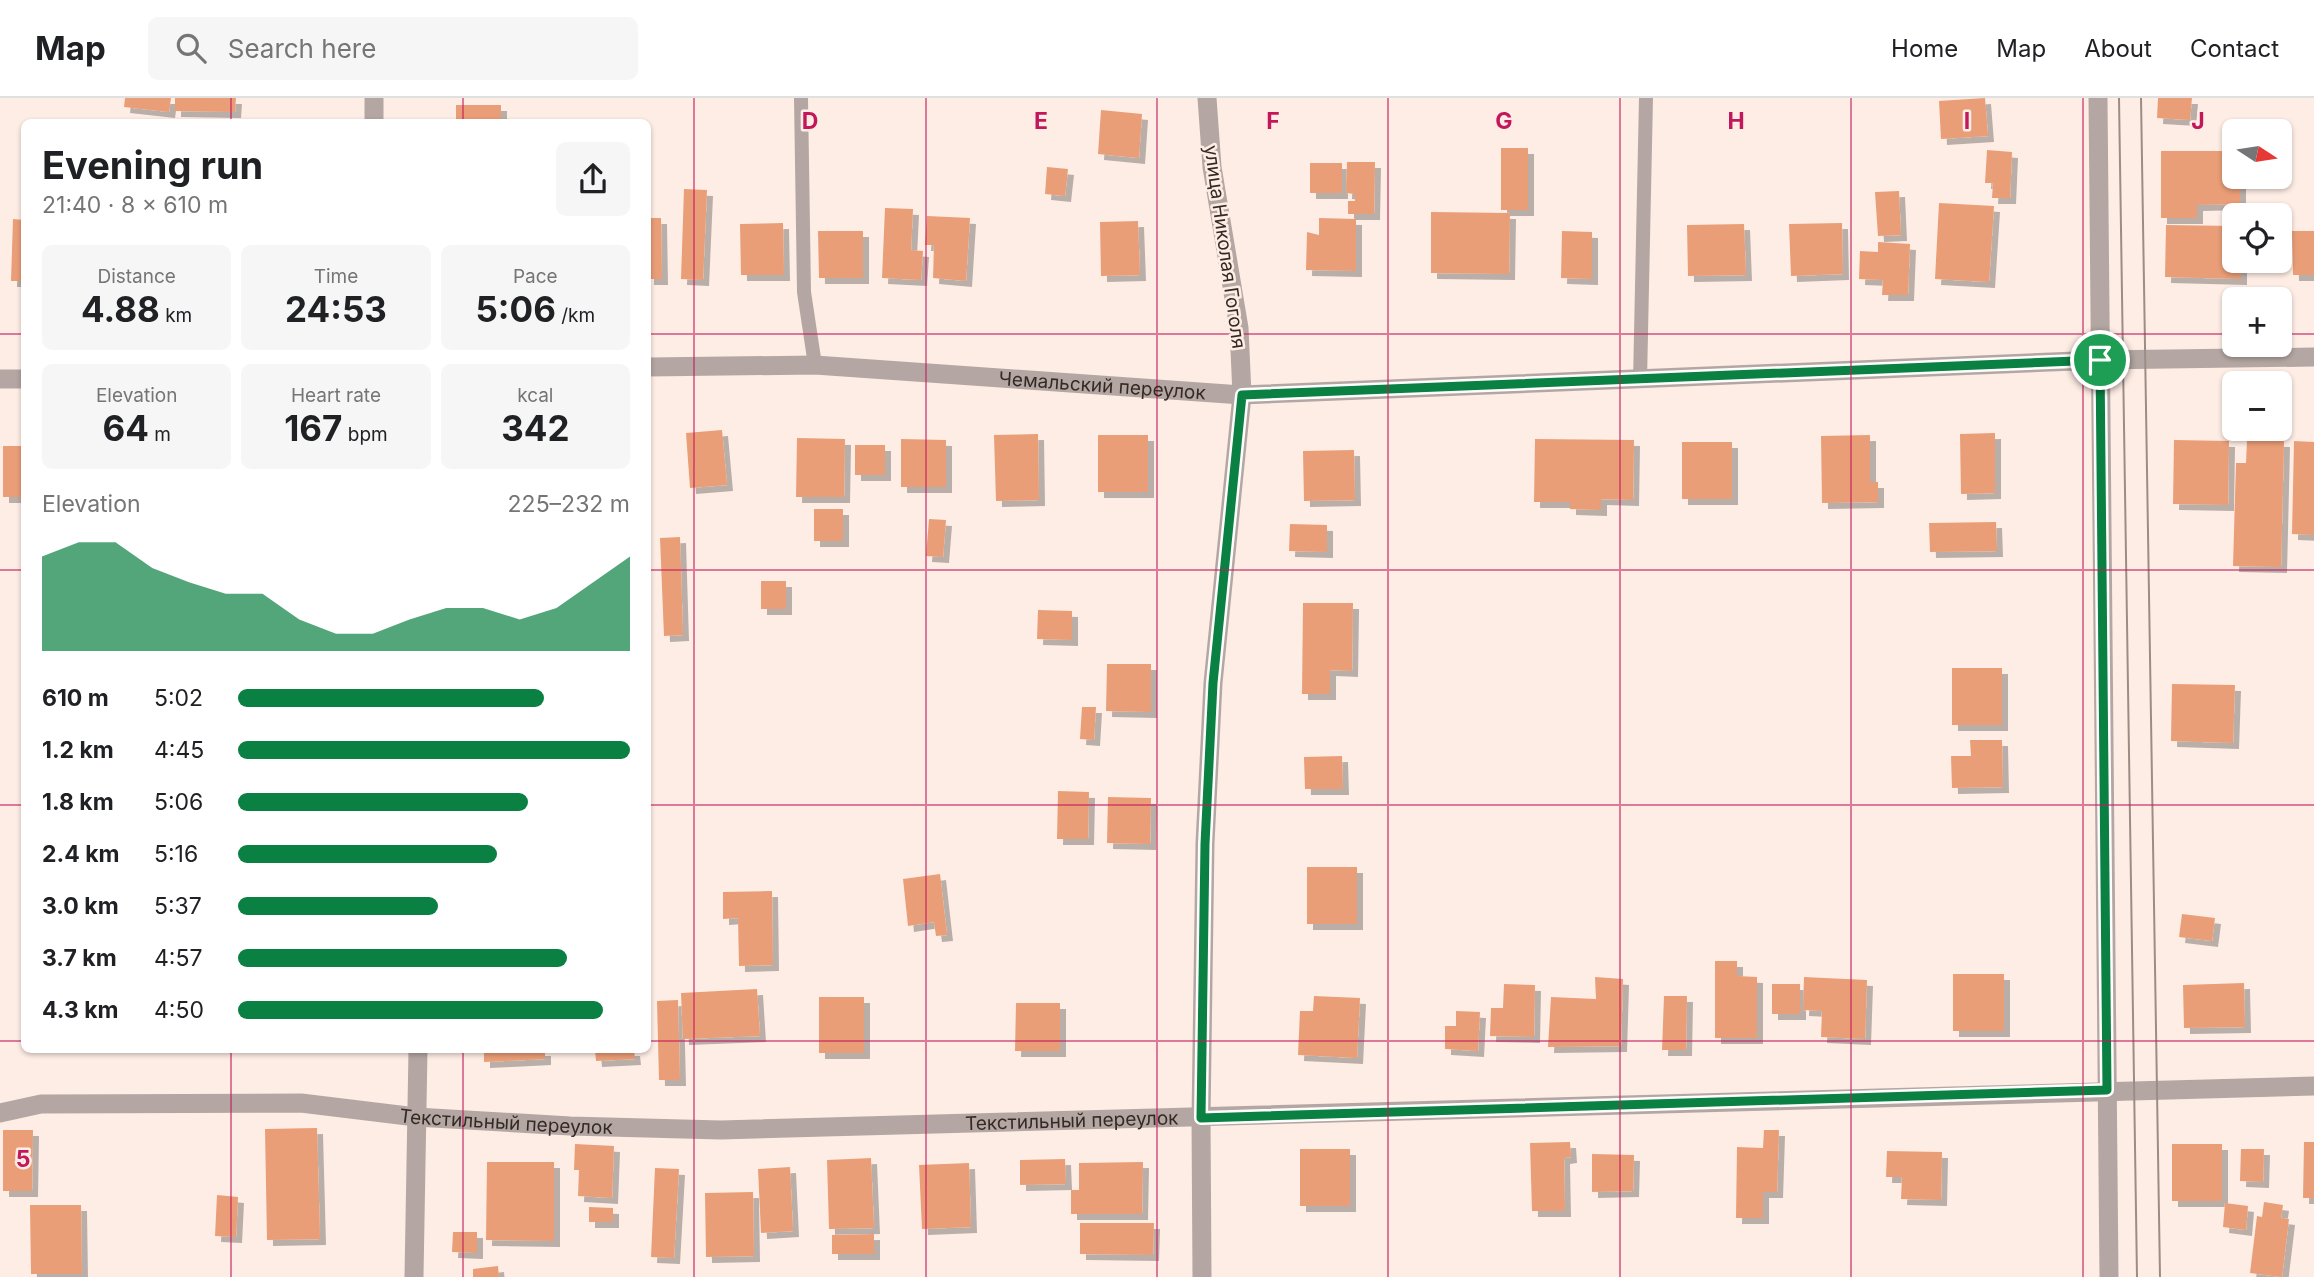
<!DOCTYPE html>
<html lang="en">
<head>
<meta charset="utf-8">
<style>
	:root { --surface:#fff; --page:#f6f6f6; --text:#202124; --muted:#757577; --line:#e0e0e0; --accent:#0b8043 }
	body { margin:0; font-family:Inter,sans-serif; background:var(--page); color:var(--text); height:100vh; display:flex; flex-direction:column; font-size:26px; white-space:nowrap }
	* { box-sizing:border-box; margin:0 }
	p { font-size:23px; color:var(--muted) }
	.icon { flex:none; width:38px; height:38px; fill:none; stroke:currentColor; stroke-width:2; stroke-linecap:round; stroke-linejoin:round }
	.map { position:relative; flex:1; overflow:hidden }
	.details { position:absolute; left:21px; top:21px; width:630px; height:934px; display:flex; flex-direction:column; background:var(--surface); border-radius:10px; box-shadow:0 2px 5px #0004 }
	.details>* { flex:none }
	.needle { width:46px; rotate:102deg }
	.tools { position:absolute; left:2222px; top:21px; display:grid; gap:14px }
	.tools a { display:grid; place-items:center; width:70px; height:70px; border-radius:10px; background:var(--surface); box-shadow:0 2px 5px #0004; font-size:35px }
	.pin { position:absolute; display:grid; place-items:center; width:60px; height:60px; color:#fff; margin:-30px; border:4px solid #fff; border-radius:50%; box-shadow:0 2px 7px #0007 }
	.round { display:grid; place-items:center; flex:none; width:74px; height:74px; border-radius:10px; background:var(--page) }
	.headline { display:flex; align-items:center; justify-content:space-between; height:119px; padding:0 21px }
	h1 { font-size:38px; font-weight:700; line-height:52px }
	.metrics { display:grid; grid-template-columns:repeat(3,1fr); gap:10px; height:119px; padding:7px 21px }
	.metrics div { display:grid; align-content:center; border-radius:10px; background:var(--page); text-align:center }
	.metrics b { font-size:35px; font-weight:700 }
	.metrics small { font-size:19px; font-weight:400 }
	.metrics p { font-size:19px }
	.chart { height:196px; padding:14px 21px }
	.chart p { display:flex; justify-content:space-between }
	.chart svg { width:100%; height:126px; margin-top:7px; fill:var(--accent); opacity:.7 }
	ul { padding:0 21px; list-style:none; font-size:23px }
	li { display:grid; grid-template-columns:112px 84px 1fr; align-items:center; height:52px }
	li i { height:18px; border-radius:9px; background:var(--accent) }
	header { display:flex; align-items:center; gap:42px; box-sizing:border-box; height:98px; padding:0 35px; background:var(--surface); border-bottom:2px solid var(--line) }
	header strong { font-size:33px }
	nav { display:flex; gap:38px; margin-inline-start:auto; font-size:24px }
	.search { width:490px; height:63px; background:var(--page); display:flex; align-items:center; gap:18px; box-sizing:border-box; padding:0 24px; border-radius:10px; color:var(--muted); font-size:26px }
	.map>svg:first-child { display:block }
	.building { fill:#ea9e77; filter:url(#shadow) }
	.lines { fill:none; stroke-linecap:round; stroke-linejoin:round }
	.service { stroke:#b4a7a3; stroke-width:14 }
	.minor { stroke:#b4a7a3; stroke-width:19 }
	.tram { stroke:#9b8d86; stroke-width:2 }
	.route-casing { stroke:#fff; stroke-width:14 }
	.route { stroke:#0b8043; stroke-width:9 }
	.grid { fill:none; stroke:#c2185b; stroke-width:2; stroke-opacity:0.55 }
	.labels { text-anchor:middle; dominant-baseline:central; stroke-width:5; stroke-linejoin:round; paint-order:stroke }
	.street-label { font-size:19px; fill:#342a24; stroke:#feede5 }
	.grid-label { font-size:23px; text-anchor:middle; font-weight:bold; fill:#c2185b; stroke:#feede5; stroke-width:5; stroke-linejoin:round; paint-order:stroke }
</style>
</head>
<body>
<header>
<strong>Map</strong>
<div class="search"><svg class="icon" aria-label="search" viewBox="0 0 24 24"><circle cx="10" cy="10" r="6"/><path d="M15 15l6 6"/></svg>Search here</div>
<nav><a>Home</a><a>Map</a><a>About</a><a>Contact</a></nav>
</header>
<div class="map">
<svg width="2314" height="1179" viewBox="0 0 2314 1179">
	<defs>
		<filter id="shadow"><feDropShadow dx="6" dy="6" stdDeviation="0" flood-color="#0004"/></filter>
	</defs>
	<rect width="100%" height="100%" fill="#feede5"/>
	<path class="building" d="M125,0H171L169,14L124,9Z
		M175,0H236L235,14L175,13Z
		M1985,0L1988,38L1941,41L1939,3Z
		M2158,0H2192L2190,22L2157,20Z
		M456,7H501V24H456Z
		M1101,12L1142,16L1139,60L1098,56Z
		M1501,50H1528V112H1501Z
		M1987,52L2012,54L2010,100H1992L1993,85H1985Z
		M2161,53H2228V67H2235V79H2240V106L2197,107V120H2161Z
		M1347,64H1375L1374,116H1348V103H1355V96L1346,95Z
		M1310,65H1342V95H1310Z
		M1047,69L1068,71L1065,98L1045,96Z
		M684,91L707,92L703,182L681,181Z
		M1899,93L1901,137L1878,138L1875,94Z
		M1939,105L1994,108L1989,184L1935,181Z
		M885,110L913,111L911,152L923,153L921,182L882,180Z
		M1431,114L1510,115L1509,176L1431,175Z
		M927,118L970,120L966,183L933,180L934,147H925Z
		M648,120H661L662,181H648Z
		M1319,120L1356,121V173L1306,172L1307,134L1319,137Z
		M13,121L24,122V183H11Z
		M1138,123L1140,177L1101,178L1100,124Z
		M783,125L784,177H741L740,126Z
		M1842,125L1843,176L1791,178L1789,126Z
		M1744,126L1746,177L1688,178L1687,127Z
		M2166,127L2235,128V163H2241V181L2165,179Z
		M818,133H863V180H819Z
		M1562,133L1592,134V181L1561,180Z
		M2292,133H2314V177H2293Z
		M1878,144L1910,146L1908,197H1882L1883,182L1859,181L1860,153L1878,154Z
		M722,332L727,387L690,390L686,335Z
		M1995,335V395L1961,396L1960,336Z
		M1038,336L1039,402L996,403L994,337Z
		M1098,337H1148V394H1098Z
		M1870,337V384H1878V404L1822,405L1821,338Z
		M797,340L845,341L844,399H796Z
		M901,341L946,342V389H901Z
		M1535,341L1634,342L1633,402L1601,401V412L1570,411V404H1534Z
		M2174,342L2229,343L2228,407L2173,406Z
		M2247,342L2284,343L2281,469L2233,468L2236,365H2246Z
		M2294,343L2314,344V437L2292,436Z
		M1682,344H1732V401H1682Z
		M855,347H885V377H855Z
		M3,348H24V399H3Z
		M1354,352L1355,402L1304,403L1303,353Z
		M814,411H843V443H814Z
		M929,421L946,422L943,459L926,458Z
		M1996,424L1997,453L1930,454L1929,425Z
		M1290,426L1327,427V454L1289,453Z
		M680,439L683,537L664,538L660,440Z
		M761,483H786V511H761Z
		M1303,505H1353L1352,573L1330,572V596H1302Z
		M1038,512L1072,513V542L1037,541Z
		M1107,566H1151V614L1106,613Z
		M1952,570H2002V627H1952Z
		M2172,586L2235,587L2233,645L2171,643Z
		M1082,609H1096L1094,642L1080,641Z
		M1970,642H2002L2003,689L1952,690L1951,658H1971Z
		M1342,658L1343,691H1305L1304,659Z
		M1058,693L1089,694L1088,741H1057Z
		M1108,699L1151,700L1150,746L1107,745Z
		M1307,769H1357V826H1307Z
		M940,776L947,837L936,838L934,824L908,828L903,781Z
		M772,793L773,867L739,868L738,820L723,821V794Z
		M2182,816L2215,820L2212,843L2179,839Z
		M1715,863H1737V878L1757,879V940H1715Z
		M1953,876H2004V933H1953Z
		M1595,879L1623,881L1621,948L1548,949L1551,899L1596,901Z
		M1804,879L1867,882L1865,941L1821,939L1822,913L1803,912Z
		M2244,885L2245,929L2184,930L2183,887Z
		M1504,886L1535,887L1534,939L1490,938L1491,910H1503Z
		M1772,886H1800V916H1772Z
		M757,891L760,938L683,941L681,895Z
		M1314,898L1360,900L1357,960L1298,957L1300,913H1313Z
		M1664,898H1687L1686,952H1662Z
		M819,899H864V955H819Z
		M678,902L680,982H659L657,903Z
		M1016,905H1060V953H1015Z
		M1456,913L1480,914L1478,953L1445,951V928H1456Z
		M484,952H545V961L484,964Z
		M595,952H634L635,961L596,963Z
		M317,1030L320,1141L267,1142L265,1031Z
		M3,1032H33L32,1093H3Z
		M1764,1032H1779L1777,1094H1763V1120H1736L1737,1049L1763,1050Z
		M1570,1044L1571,1059L1564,1060L1565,1113H1532L1530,1045Z
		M2304,1044H2314V1100H2303Z
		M575,1046L614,1048L612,1100L578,1098L579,1072H574Z
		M2172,1046H2222V1103H2172Z
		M1300,1051H1350V1108H1300Z
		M2241,1051H2264L2263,1084L2240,1083Z
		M1887,1053L1942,1054L1941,1102L1901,1101L1902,1079H1886Z
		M1592,1056L1634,1057L1633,1093L1592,1094Z
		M871,1060L874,1130L829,1131L827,1062Z
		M1065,1061L1066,1086L1020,1087V1062Z
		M487,1064H554V1143L486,1142Z
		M1143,1064L1142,1116H1071V1092H1079V1065Z
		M969,1065L971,1129L922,1131L919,1067Z
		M790,1069L793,1133L761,1135L758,1071Z
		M655,1070L679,1071L674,1160L651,1159Z
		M753,1094L754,1158L706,1159L705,1095Z
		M217,1097L238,1099L236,1139L215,1138Z
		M2264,1104L2283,1107L2281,1120L2289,1121L2282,1179L2250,1175L2257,1118L2262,1119Z
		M2225,1105L2248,1108L2246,1132L2223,1129Z
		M30,1107H81L82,1176H31Z
		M589,1109L613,1110V1124H589Z
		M1080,1125H1154L1153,1157L1080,1156Z
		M453,1134H477V1155L452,1154Z
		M874,1136V1156H832V1137Z
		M498,1168L499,1179H473V1171Z"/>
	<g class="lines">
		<path class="service" d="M801,0L804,194L815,267
			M1640,283L1646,0"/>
		<g class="minor">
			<path d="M2098,0L2109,1179"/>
			<path d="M374,24V0"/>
			<path id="s1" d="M648,269L815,267L1242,297L2100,262L2314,259"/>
			<path d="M0,281H24"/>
			<path id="s2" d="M0,1015L41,1006L301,1005L416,1019L570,1028L721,1032L2314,988"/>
			<path d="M414,1179L418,952"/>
			<path d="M1202,1179L1201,1020L1205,745L1213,585L1242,297L1239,230L1212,69L1207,0"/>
		</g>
		<path class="tram" d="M2119,0L2137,1179
			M2141,0L2160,1179"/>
	</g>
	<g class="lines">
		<g class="route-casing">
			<path id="route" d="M2100,262L2107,992L1201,1020L1205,746L1213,585L1242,297Z"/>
		</g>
		<use href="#route" class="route"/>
	</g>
	<path class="grid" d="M231,0V24M463,0V24M694,0V1179M926,0V1179M1157,0V1179M1388,0V1179M1620,0V1179M1851,0V1179M2083,0V1179M0,236H24M648,236H2235M2280,236H2314M0,472H24M648,472H2314M0,707H24M648,707H2314M0,943H24M648,943H2314M231,952V1179M463,952V1179"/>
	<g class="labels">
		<g class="street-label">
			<text transform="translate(1225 149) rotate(82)">улица Николая Гоголя</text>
			<text stroke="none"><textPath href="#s1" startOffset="455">Чемальский переулок</textPath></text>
			<text stroke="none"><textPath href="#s2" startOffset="508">Текстильный переулок</textPath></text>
			<text stroke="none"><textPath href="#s2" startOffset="1074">Текстильный переулок</textPath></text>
		</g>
	</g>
	<g class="grid-label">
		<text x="810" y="31">D</text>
		<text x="1041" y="31">E</text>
		<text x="1273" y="31">F</text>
		<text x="1504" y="31">G</text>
		<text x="1736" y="31">H</text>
		<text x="1967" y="31">I</text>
		<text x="2198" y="31">J</text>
		<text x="23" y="1069">5</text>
	</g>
</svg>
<div class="tools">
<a><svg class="needle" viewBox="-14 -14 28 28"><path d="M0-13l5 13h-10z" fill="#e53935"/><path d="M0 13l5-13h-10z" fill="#757577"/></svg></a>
<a><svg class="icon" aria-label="locate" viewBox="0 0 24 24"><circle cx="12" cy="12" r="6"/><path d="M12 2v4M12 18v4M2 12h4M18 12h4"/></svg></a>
<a>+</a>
<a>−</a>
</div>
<div class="pin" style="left:2100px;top:262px;background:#1e9e55"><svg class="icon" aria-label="arrive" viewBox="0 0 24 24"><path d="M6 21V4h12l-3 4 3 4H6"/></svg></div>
<section class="details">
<div class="headline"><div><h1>Evening run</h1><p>21:40 · 8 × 610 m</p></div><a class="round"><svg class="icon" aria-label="share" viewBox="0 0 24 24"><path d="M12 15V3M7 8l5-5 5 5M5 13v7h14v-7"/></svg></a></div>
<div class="metrics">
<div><p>Distance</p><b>4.88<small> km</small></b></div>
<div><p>Time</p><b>24:53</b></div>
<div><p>Pace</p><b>5:06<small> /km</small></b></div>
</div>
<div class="metrics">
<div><p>Elevation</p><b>64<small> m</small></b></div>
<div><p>Heart rate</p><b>167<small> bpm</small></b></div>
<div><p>kcal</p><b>342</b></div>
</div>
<div class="chart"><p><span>Elevation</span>225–232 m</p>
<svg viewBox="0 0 160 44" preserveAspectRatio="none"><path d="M0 44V11L10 6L20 6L30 15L40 20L50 24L60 24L70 33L80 38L90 38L100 33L110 29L120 29L130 33L140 29L150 20L160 11V44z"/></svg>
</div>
<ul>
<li><b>610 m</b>5:02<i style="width:78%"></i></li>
<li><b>1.2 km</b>4:45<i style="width:100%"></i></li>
<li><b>1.8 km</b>5:06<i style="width:74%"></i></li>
<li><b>2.4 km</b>5:16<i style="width:66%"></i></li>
<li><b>3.0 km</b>5:37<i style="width:51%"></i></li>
<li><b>3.7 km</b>4:57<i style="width:84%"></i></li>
<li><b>4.3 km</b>4:50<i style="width:93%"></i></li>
</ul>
</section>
</div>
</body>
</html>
